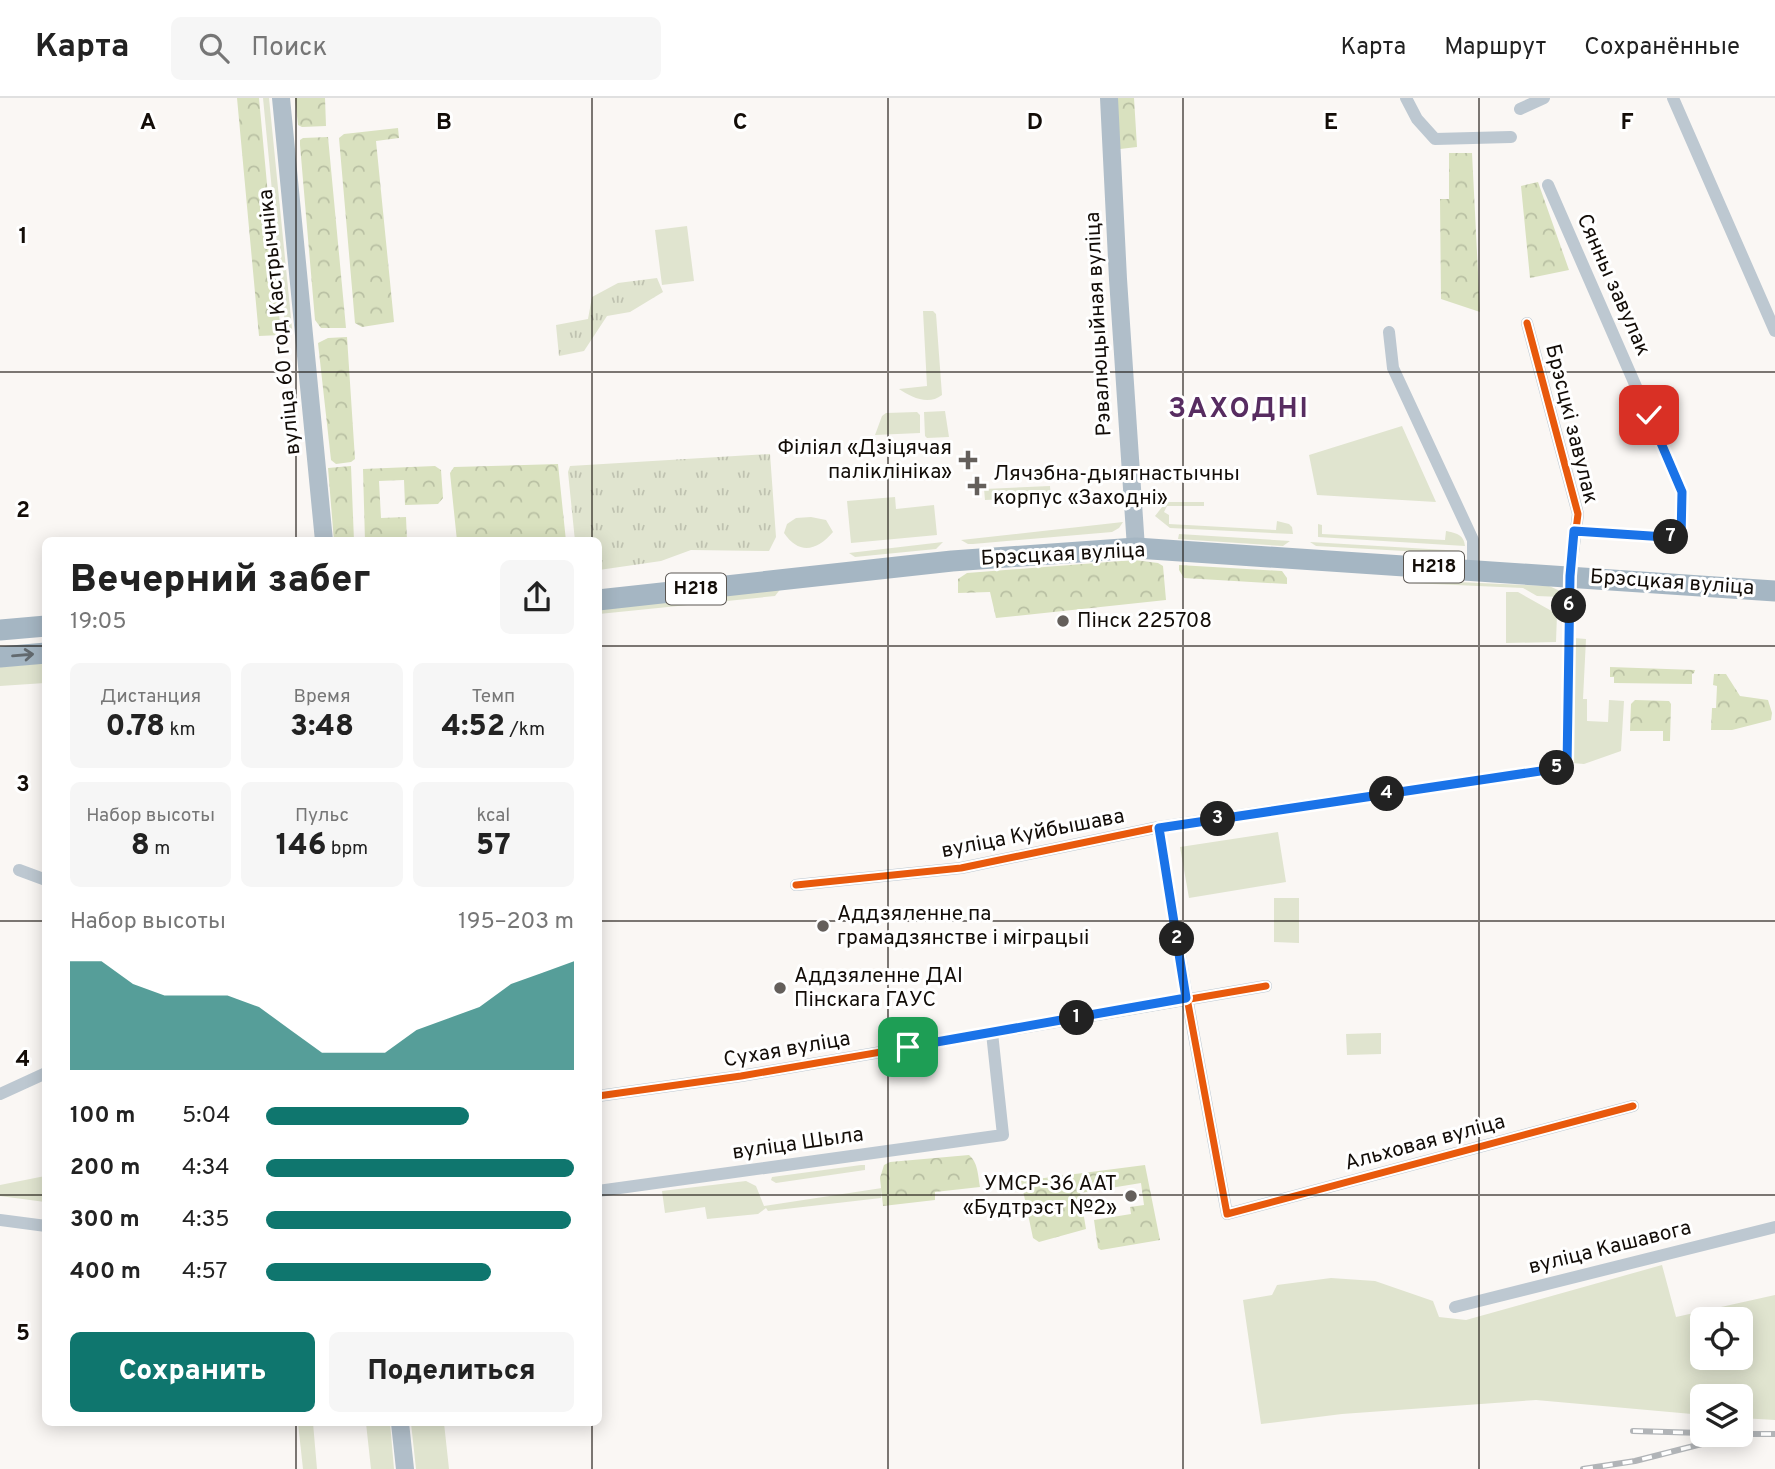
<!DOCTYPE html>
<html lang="ru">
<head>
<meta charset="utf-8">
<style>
	:root { --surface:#fff; --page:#f6f6f6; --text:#222; --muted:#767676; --line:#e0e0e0; --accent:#0f766e }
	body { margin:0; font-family:Overpass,sans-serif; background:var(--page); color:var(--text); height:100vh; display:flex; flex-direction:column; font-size:26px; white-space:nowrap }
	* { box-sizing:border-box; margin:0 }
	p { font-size:23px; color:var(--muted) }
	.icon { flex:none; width:38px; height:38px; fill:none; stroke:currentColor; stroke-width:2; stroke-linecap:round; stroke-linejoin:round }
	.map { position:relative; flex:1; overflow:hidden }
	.panel { position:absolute; left:42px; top:439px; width:560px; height:889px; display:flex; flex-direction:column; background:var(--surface); border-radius:10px; box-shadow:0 4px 18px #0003 }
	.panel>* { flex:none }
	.buttons { position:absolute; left:1690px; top:1209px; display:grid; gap:14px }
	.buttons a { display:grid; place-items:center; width:63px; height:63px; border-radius:10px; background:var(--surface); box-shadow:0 4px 18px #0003; font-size:35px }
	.pin { position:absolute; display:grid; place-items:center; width:60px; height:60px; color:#fff; margin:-30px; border-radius:14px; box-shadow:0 4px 10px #0006 }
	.km { position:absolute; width:35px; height:35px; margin:-18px; border-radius:50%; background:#222; color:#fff; font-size:19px; line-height:35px; text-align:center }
	.round { display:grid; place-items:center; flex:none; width:74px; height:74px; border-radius:10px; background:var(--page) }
	.head { display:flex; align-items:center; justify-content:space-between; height:119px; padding:0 28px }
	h1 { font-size:38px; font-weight:800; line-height:52px }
	.figures { display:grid; grid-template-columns:repeat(3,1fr); gap:10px; height:119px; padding:7px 28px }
	.figures div { display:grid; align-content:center; border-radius:10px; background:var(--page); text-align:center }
	.figures b { font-size:30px; font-weight:800 }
	.figures small { font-size:19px; font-weight:400 }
	.figures p { font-size:19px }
	.chart { height:196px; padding:14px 28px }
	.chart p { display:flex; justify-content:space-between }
	.chart svg { width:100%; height:126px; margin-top:7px; fill:var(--accent); opacity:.7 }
	.button { display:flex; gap:14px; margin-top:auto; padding:14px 28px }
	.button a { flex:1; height:80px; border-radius:10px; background:var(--accent); color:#fff; font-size:28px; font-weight:800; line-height:80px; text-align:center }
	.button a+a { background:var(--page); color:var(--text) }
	ul { padding:0 28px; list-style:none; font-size:23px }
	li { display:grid; grid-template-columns:112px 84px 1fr; align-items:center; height:52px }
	li i { height:18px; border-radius:9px; background:var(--accent) }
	header { display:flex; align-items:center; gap:42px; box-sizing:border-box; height:98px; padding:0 35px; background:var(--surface); border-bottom:2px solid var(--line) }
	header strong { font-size:33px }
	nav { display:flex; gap:38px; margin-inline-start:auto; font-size:24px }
	.search { width:490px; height:63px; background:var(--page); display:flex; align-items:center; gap:18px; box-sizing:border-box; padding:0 24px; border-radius:10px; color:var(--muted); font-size:26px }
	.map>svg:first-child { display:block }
	.grass { fill:#e0e4cf; fill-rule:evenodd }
	.forest { fill:url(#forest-crowns) }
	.park { fill:url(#park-tufts) }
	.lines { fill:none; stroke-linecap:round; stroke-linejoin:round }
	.street { stroke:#bdc8d1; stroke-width:12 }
	.secondary { stroke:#b0bec9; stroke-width:18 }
	.primary { stroke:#a5b6c3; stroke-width:21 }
	.rail-casing { stroke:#b1b4b7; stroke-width:6 }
	.rail { stroke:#fff; stroke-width:3.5; stroke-dasharray:10; stroke-linecap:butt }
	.cycleway-casing { stroke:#fff; stroke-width:11 }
	.cycleway { stroke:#e8590c; stroke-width:7 }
	.oneway { stroke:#636a6f }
	.route-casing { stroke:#fff; stroke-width:14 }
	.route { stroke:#1a73e8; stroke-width:9 }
	.grid { fill:none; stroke:#130d08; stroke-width:2; stroke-opacity:0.55 }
	.poi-dot { fill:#645f5b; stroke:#fff; stroke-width:2.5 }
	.labels { text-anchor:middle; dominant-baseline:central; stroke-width:6; stroke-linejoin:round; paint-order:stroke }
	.shield { fill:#fff; stroke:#5a5652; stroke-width:2 }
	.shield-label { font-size:19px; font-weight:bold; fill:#130d08 }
	.street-label { font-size:21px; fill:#130d08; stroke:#fff }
	.poi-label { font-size:21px; fill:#130d08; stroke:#fff; text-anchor:start }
	.district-label { font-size:28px; font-weight:bold; letter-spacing:2px; fill:#572c61; stroke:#fff }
	.grid-label { font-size:23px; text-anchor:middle; font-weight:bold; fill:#130d08; stroke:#fff; stroke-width:6; stroke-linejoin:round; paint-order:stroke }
</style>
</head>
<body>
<header>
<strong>Карта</strong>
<div class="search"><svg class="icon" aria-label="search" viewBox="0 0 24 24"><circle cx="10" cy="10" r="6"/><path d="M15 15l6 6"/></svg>Поиск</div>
<nav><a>Карта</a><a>Маршрут</a><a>Сохранённые</a></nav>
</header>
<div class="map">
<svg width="1775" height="1371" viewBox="0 0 1775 1371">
	<defs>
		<pattern id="forest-crowns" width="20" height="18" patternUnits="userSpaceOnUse" patternTransform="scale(1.75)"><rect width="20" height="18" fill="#d9e1bf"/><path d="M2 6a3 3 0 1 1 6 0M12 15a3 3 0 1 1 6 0" fill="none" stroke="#b9c0a3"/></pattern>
		<pattern id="park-tufts" width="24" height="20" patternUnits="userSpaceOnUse" patternTransform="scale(1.75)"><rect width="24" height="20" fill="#e0e4cf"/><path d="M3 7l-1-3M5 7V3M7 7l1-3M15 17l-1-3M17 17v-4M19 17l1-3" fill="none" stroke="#bfc2b0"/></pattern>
	</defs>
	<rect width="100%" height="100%" fill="#faf7f4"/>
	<path class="grass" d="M263,0H269L292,230L286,238Z
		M687,128L694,183L662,187L655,132Z
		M923,213H933L936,216L942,297C928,308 911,299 899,291L927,288Z
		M945,313L949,339L927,340L925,338L924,314Z
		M917,314L920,317V335L875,337L882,318L886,315Z
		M1402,328L1436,404L1317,397L1309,357Z
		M1050,388L1051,401L1010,404L1006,401L985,402L984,391Z
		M895,399L896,411L934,407L937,437L851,445L847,403Z
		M1166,404H1204V408H1167L1164,414L1169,417V426L1276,432L1277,423L1289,426L1292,429L1293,436L1170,430L1155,418Z
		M811,419L826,422L833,434C817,453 799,457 784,435L787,426L796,420Z
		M1123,424L1119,430L1112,434L973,446H968L961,442Z
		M1318,426L1322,427V436L1445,442L1446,433C1455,435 1464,436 1465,448L1318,439Z
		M1179,436L1290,443L1283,448L1178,441Z
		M943,444L936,451L855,459L849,455Z
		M1310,444L1463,453L1457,456L1316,448Z
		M1410,482L1549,488L1558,492L1561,499L1537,498L1523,490L1410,485Z
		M782,489L775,498L599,516L598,509Z
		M1506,494H1518L1557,516L1556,544L1506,545Z
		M1574,540L1586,541L1583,601H1587V623L1608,624L1609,602L1624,603L1621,653L1584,666L1572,665Z
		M45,565V585L0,588V569Z
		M1278,734L1286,784L1189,800L1180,749Z
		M1274,800H1299V845L1274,844Z
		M1381,935V956L1347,957L1346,936Z
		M861,1067H865V1072L776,1085L771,1082L772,1079Z
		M45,1078V1104L0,1098V1087Z
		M746,1083L756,1088L764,1108L882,1090L881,1100L768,1113L766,1110L758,1116L707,1121L705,1109L665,1115L662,1093Z
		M1662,1167L1676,1219L1775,1197V1322L1741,1320V1298H1703V1317L1536,1302L1342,1316L1261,1326L1243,1202L1272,1197L1277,1187L1331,1180L1375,1183L1433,1203L1439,1219L1466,1222ZM1703,1222H1741V1260H1703Z
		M298,1325H313L317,1371H303Z
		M366,1325H390L394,1371H371Z
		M411,1325H444L449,1371H416Z"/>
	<path class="forest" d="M237,0H259L281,237L259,238Z
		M295,0H325L326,28L302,29L298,27Z
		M1117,0H1134L1137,49L1120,51Z
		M398,30L399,40L376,43L394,224L362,229L355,225L339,40L344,36Z
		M328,39L346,230H321L315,222L300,47V42L303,40Z
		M1449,55H1472L1480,214L1441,201L1440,101H1449Z
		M1538,84L1569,172L1530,180L1521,88Z
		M347,239L355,361L351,364L336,366L331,362L318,245L328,240Z
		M558,366L566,443H457L450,375L454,369Z
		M351,368L354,443H334L328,370Z
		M435,368L441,372L443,400L438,406L405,407L404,382L379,383L381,420L406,419L407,443H365L363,371Z
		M1134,462L1158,465L1163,468L1166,502L996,520L990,494L958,495V481L967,475Z
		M1179,467L1282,473L1287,480V486L1184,480L1179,472Z
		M1610,569L1695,572L1694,575L1692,576V586L1614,585V579H1610Z
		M1714,576H1726L1740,598L1768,602L1772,615L1771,622L1732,632H1711L1712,610H1716L1717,588L1713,587Z
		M1635,602L1669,603L1671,606L1670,643H1663V633H1630L1631,606Z
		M969,1057C978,1064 978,1078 980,1089L935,1094V1102L883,1108L880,1080L884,1067L890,1064Z
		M1145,1067L1160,1142L1101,1152L1098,1150L1094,1122L1131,1116L1130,1109L1144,1107L1141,1085L1080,1095L1086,1131L1039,1144L1033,1140L1021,1083Z"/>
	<path class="park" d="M657,180L663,194L630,214L607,218L584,253L559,258L556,227L588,221L592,199L618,185Z
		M770,356L776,439L769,453L691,452L661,463L599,472L598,443H575L568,374L570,368Z"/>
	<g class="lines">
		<path class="street" d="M1406,0L1417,21L1435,41L1511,39
			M1673,0L1775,233
			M1520,11L1544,0
			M1548,87L1682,394L1681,440L1575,433
			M1389,234L1393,270L1473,442V472
			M1159,729L1187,900L1227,1116L1633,1008
			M19,772L46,782
			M796,787L961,770L1159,729L1567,669L1570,478L1578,416L1527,225
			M0,996L46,975
			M598,998L741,978L1266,888
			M598,1093L1003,1037L992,935
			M0,1122L46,1128
			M1455,1209L1775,1129"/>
		<path class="secondary" d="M281,0L324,443
			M1109,0L1118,181L1136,450
			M400,1325L405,1371"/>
		<path class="primary" d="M598,502L952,463L1136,450L1775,493
			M0,532L46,528
			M0,559L46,555"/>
		<g class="rail-casing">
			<path id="rail" d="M1633,1333L1703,1335
				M1741,1336H1775
				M1583,1371L1635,1363L1737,1337"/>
		</g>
		<use href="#rail" class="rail"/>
		<g class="cycleway-casing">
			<path id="cycleway" d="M1159,729L1187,900L1227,1116L1633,1008
				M796,787L961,770L1159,729L1567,669L1570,478L1578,416L1527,225
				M598,998L741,978L1266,888"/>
		</g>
		<use href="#cycleway" class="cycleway"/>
	</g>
	<defs><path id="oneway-shaft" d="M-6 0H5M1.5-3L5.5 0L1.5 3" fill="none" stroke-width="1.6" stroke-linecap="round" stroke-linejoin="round" transform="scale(1.75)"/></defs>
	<use class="oneway" href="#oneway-shaft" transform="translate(23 557) rotate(-5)"/>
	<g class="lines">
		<g class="route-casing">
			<path id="route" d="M908,949L1186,900L1159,730L1567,669L1570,478L1574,433L1681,440L1682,394L1649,317"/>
		</g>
		<use href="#route" class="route"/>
	</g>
	<path class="grid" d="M296,0V443M592,0V443M888,0V1371M1183,0V1371M1479,0V1371M0,274H1775M0,548H46M598,548H1775M0,823H46M598,823H1775M0,1097H46M598,1097H1775M296,1325V1371M592,1325V1371"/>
	<g class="poi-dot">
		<path d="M964.5 351.5h7v7h7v7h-7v7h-7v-7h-7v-7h7z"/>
		<path d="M973.5 377.5h7v7h7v7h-7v7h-7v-7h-7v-7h7z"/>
		<circle cx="1063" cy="523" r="7"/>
		<circle cx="823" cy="828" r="7"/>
		<circle cx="780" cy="890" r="7"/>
		<circle cx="1131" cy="1098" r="7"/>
	</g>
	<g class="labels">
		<g class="shield">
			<rect x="1404" y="453.5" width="60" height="31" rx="5"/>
			<rect x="666" y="475.5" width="60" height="31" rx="5"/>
		</g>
		<g class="shield-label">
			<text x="1434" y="469">Н218</text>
			<text x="696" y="491">Н218</text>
		</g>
		<g class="street-label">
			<text transform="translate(1613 187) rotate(66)">Сянны завулак</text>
			<text transform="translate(280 224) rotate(-96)">вуліца 60 год Кастрычніка</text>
			<text transform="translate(1099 226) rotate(-93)">Рэвалюцыйная вуліца</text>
			<text transform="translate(1571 326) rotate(76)">Брэсцкі завулак</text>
			<text transform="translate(1063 457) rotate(-3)">Брэсцкая вуліца</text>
			<text transform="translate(1672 485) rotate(4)">Брэсцкая вуліца</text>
			<text transform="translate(1033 736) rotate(-11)">вуліца Куйбышава</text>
			<text transform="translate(787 952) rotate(-10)">Сухая вуліца</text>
			<text transform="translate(1425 1045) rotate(-15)">Альховая вуліца</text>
			<text transform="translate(798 1046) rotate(-8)">вуліца Шыла</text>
			<text transform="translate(1610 1150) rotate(-14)">вуліца Кашавога</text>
		</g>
		<g class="poi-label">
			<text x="952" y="350" text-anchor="end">Філіял «Дзіцячая<tspan x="952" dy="24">паліклініка»</tspan></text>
			<text x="993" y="376">Лячэбна-дыягнастычны<tspan x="993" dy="24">корпус «Заходні»</tspan></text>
			<text x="1077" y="523">Пінск 225708</text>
			<text x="837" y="816">Аддзяленне па<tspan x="837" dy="24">грамадзянстве і міграцыі</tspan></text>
			<text x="794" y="878">Аддзяленне ДАІ<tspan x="794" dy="24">Пінскага ГАУС</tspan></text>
			<text x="1117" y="1086" text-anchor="end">УМСР-36 ААТ<tspan x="1117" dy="24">«Будтрэст №2»</tspan></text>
		</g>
		<g class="district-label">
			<text x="1239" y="312">ЗАХОДНІ</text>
		</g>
	</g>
	<g class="grid-label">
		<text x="148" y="31">A</text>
		<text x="444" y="31">B</text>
		<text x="740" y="31">C</text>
		<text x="1035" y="31">D</text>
		<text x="1331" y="31">E</text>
		<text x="1627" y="31">F</text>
		<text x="23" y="145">1</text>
		<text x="23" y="419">2</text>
		<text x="23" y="693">3</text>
		<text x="23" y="968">4</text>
		<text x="23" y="1242">5</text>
	</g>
</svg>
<div class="buttons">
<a><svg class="icon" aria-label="locate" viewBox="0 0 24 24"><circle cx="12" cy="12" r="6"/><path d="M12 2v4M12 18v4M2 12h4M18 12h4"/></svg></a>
<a><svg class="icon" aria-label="layers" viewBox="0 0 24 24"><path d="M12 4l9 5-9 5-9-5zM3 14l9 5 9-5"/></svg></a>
</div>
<div class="pin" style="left:908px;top:949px;background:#1e9e55"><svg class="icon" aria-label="arrive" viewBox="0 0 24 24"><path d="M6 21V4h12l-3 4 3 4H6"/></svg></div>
<div class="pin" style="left:1649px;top:317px;background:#d93025"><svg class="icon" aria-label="check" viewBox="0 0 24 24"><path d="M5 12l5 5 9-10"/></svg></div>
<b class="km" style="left:1077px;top:920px">1</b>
<b class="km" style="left:1177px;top:841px">2</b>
<b class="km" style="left:1218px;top:721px">3</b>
<b class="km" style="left:1387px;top:696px">4</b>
<b class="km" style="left:1557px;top:670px">5</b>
<b class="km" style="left:1569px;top:508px">6</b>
<b class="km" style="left:1671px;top:439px">7</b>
<section class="panel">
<div class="head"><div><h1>Вечерний забег</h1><p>19:05</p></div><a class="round"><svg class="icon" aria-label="share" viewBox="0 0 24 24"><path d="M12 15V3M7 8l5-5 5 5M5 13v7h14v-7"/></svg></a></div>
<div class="figures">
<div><p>Дистанция</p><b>0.78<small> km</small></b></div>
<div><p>Время</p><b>3:48</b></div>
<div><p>Темп</p><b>4:52<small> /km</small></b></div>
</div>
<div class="figures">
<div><p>Набор высоты</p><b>8<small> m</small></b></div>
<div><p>Пульс</p><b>146<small> bpm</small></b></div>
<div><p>kcal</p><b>57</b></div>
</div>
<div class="chart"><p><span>Набор высоты</span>195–203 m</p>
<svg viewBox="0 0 160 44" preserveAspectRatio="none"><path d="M0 44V6L10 6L20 14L30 18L40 18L50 18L60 22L70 30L80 38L90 38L100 38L110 30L120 26L130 22L140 14L150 10L160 6V44z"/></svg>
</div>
<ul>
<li><b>100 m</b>5:04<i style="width:66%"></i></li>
<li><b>200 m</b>4:34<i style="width:100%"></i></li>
<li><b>300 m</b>4:35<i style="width:99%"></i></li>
<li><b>400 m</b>4:57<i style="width:73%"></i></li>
</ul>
<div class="button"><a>Сохранить</a><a>Поделиться</a></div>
</section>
</div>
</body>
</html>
